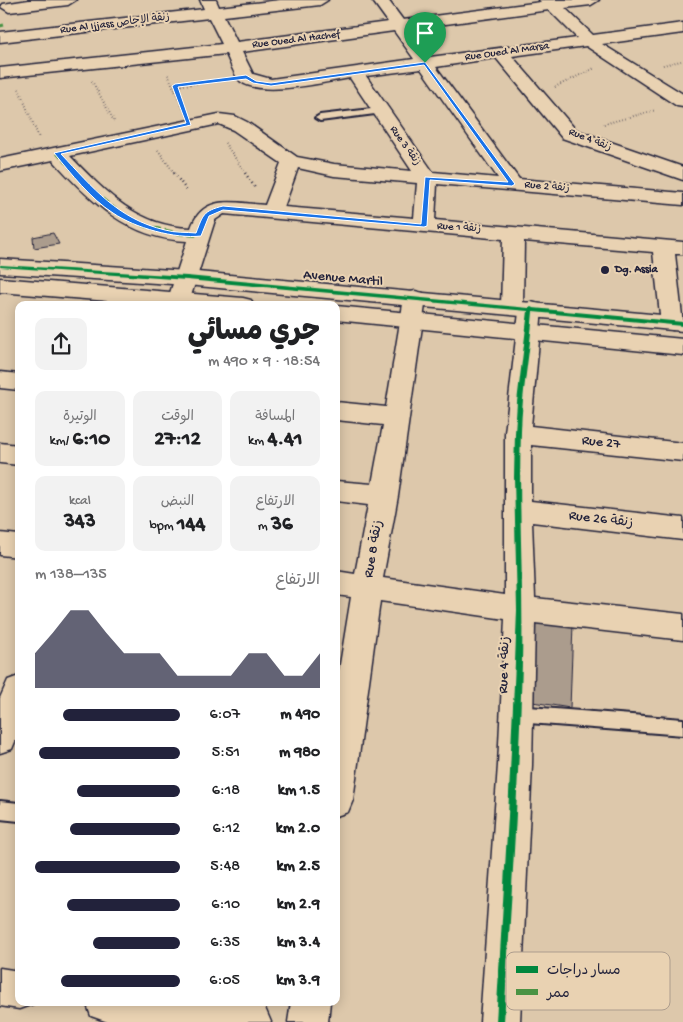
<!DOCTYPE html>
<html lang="ar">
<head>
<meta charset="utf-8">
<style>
	:root { --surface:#fff; --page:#f2f2f2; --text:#202124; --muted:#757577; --accent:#22223b }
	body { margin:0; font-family:"Gochi Hand","Playpen Sans Arabic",sans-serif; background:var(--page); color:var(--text); direction:rtl; height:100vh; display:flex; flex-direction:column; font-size:19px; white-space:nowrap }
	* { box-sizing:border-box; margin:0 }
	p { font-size:16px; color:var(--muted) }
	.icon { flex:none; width:28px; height:28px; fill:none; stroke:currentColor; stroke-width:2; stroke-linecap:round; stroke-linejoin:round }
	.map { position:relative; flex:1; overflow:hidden; direction:ltr }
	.sheet { position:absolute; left:15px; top:301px; width:325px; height:705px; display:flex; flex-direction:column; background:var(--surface); border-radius:10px; box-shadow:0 2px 12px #0003; direction:rtl }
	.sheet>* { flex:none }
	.pin { position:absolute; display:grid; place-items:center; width:42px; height:42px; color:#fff; margin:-51px -21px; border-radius:50% 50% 50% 0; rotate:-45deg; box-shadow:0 0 5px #0007 }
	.pin .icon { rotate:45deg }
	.round { display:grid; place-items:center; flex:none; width:52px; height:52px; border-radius:10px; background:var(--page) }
	.summary { display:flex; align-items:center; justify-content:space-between; height:85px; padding:0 20px }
	h1 { font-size:28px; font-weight:800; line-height:38px }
	.figures { display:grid; grid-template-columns:repeat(3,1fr); gap:8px; height:85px; padding:5px 20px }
	.figures div { display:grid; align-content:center; border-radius:10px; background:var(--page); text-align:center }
	.figures b { font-size:21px; font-weight:800 }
	.figures small { font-size:14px; font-weight:400 }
	.figures p { font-size:14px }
	.chart { height:140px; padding:10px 20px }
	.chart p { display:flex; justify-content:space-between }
	.chart svg { width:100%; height:90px; margin-top:5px; fill:var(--accent); opacity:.7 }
	ul { padding:0 20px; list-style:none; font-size:16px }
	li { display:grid; grid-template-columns:80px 60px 1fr; align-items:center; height:38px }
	li i { height:12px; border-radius:6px; background:var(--accent) }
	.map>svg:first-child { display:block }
	.building { fill:#ab9c8d; stroke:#22223b }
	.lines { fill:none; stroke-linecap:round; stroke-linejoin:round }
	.lane-casing { stroke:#22223b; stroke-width:4 }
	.street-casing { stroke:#22223b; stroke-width:3 }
	.secondary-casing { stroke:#22223b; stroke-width:3 }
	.path-far1 { stroke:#22223b; stroke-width:2; stroke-dasharray:0.5 2.5; stroke-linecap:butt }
	.path { stroke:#22223b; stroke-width:2.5; stroke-dasharray:1 3; stroke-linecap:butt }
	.lane { fill:#e9d2b2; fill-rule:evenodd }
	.street { fill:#e9d2b2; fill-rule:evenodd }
	.secondary { fill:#e9d2b2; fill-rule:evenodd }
	.quiet-far1 { stroke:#4a9344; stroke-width:3; stroke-dasharray:6 3; stroke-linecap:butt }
	.quiet { stroke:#4a9344; stroke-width:4; stroke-dasharray:8 4; stroke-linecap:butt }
	.cycleway-casing { stroke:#e9d2b2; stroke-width:3 }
	.cycleway { fill:#00873e; fill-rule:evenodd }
	.route { fill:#1a73e8; stroke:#fff; fill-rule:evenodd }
	.poi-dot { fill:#22223b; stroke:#e9d2b2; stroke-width:2 }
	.labels { text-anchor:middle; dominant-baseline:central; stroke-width:4; stroke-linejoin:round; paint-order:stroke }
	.far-street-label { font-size:11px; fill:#22223b; stroke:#e9d2b2 }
	.far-poi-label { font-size:11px; font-weight:bold; fill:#22223b; stroke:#e9d2b2; text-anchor:start }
	.street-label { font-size:14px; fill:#22223b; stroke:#e9d2b2 }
	.key { fill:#e9d2b2; stroke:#ad9d8e; stroke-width:1 }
	.key-label { font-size:14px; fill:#22223b }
</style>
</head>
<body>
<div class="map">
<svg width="683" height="1022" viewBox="0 0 683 1022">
	<rect width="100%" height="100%" fill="#ddc8ab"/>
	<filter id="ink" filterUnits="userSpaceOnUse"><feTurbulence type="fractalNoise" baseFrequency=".02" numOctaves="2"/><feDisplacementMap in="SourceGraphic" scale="10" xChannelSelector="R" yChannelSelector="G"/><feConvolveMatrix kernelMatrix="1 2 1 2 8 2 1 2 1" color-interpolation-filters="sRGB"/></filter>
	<g filter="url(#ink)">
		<path class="building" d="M53,233L59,244L34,248L33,237Z
			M533,618L573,624L570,708L526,701Z"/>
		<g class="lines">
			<g class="lane-casing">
				<path id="lane" d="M380,108L383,109V113L320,121L315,118L320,115Z
					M516,706L683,719V735L516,722L510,720L507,714L510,708Z
					M0,801L19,803V821L0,819Z"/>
			</g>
			<g class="street-casing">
				<path id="street" d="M29,0H76L68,5L9,12L1,7L3,4Z
					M200,0H216L219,7L280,0H328L320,5L224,16L237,42L388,22L372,0H388L403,20L541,2L539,0H599L591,5L565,8L593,35L683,23V33L602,44L683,94V107L677,106L586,46L512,56L576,130L683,167V180L562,138L496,58L436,67L519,179L683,193V205L437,184L435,220L683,242V254H675L683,325L673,330L665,328L661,323L653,252L524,241L523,304L531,302L539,304L542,309L531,426L683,443V461L531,445V501L683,518V540L532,522L535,598L683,614V640L535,623L532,765L520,1022H480L498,765L505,619L380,601L353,800L348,812L336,816V689L351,597L336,595V571L355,574L368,505L336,501V481L372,484L383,425L336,420V402L386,407L404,298L407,293L415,291L423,293L426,298L398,496L383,578L505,595V433L519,312L512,314L504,312L501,307L503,239L224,214L215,220L190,299L187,304L175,305L168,299L187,241C128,239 90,201 53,160L0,171V159L219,114L235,116L247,122L297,157L334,164L412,171L350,78C325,82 261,98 240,81C234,75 230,62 226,54L0,78V68L222,44L209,18L0,42V32L204,9ZM549,10L577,38L430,57L409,29ZM394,31L414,59L271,79L253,74L242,52ZM421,69L498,178L433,172L366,76ZM219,124L233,130L281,163L265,205C235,203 203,193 191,228C138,227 105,192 70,156ZM298,168L334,176L417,183L414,218L284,207Z
					M0,372L19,374V390L0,388Z
					M0,443L19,445V465L0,463Z
					M0,533L19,535V557L0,555Z
					M19,676V732L12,749L0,753V698L8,680Z
					M0,968L19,971V1002L33,1004L19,1009L0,1006Z
					M86,1002H252L265,1008L271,1022H108L91,1016Z
					M291,1002H330L328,1022H288Z"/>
			</g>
			<g class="secondary-casing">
				<path id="secondary" d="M0,259L187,271L683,317V331L187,285L0,273Z
					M0,278L243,298L251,300L254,305H157L0,292Z
					M336,306L683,339V355L336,320Z"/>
			</g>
			<path class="path-far1" d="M663,65L681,61
				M168,75L183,108
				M92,81L114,121
				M175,86L224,80
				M555,87L595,68
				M19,89L39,138
				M604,124L656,110
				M225,143L246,174
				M158,150L175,174"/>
			<path class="path" d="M174,173L187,191
				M245,173L256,189"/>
			<use href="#lane" class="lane"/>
			<use href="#street" class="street"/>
			<use href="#secondary" class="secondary"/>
			<path class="quiet-far1" d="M0,26L4,25
				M57,153L77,174"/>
			<path class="quiet" d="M76,173C116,217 139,231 199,235"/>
			<g class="cycleway-casing">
				<path id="cycleway" d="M0,265L187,276L529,308L531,307L533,308L683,322V326L533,312C530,352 522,392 521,432C518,509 524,586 522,663C519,783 511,902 504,1022H496L508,816L515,662L517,610L514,477L515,433L517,402L528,311L187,280L0,267Z"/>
			</g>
			<use href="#cycleway" class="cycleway"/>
		</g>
	</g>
	<path class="route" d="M425,62L515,184L512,186L430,180L427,226L424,227L223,210L209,216L201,236C175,239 135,228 113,213C91,199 71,174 54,153L186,123L172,86L175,84L246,75L256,81L271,83ZM424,65L508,182L425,177L421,224L223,206C203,211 203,215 196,233C187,232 175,233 165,230C118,219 93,188 61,154L191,125L178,87L246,79L253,83L271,86Z"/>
	<circle class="poi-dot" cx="605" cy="270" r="5"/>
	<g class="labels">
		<g class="far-street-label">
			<text transform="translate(115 24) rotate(-7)">Rue Al Ijjass زنقة الإجاص</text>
			<text transform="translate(296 40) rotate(-7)">Rue Oued Al Hachef</text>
			<text transform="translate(507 52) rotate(-8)">Rue Oued Al Marsa</text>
			<text transform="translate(590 140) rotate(22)">Rue 4 زنقة</text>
			<text transform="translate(405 146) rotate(55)">Rue 3 زنقة</text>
			<text transform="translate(547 187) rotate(5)">Rue 2 زنقة</text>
			<text transform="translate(459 228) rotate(4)">Rue 1 زنقة</text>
		</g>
		<g class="far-poi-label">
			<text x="615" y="270">Dg. Assia</text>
		</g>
		<g class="street-label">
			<text transform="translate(343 279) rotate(5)">Avenue Martil</text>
			<text transform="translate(601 443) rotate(6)">Rue 27</text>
			<text transform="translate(601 520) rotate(7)">Rue 26 زنقة</text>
			<text transform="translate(374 549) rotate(-80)">Rue 8 زنقة</text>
			<text transform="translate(505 665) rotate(-88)">Rue 4 زنقة</text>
		</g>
	</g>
	<rect x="506" y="952" width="164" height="58" rx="8" class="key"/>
	<rect x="516" y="966" width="22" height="7" fill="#00873e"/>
	<rect x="516" y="989" width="22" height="6" fill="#4a9344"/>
	<g class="key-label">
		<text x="547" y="974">مسار دراجات</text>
		<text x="547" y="997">ممر</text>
	</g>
</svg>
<div class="pin" style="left:425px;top:63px;background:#1e9e55"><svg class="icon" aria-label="arrive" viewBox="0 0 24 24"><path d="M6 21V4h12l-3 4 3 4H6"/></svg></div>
<section class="sheet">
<div class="summary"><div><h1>جري مسائي</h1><p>18:54 · 9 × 490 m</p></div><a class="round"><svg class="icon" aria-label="share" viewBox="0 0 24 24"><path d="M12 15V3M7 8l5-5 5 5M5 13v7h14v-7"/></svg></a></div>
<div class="figures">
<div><p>المسافة</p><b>4.41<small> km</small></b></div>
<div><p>الوقت</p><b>27:12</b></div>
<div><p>الوتيرة</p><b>6:10<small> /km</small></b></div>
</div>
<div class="figures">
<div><p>الارتفاع</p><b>36<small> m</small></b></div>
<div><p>النبض</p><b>144<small> bpm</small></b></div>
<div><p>kcal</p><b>343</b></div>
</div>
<div class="chart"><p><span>الارتفاع</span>135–138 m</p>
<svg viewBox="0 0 160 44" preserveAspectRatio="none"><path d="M0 44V27L10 17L20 6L30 6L40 17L50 27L60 27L70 27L80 38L90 38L100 38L110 38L120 27L130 27L140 38L150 38L160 27V44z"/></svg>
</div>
<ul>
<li><b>490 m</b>6:07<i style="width:81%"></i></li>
<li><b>980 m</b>5:51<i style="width:97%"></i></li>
<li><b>1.5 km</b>6:18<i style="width:71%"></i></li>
<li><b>2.0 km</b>6:12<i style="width:76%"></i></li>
<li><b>2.5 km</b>5:48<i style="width:100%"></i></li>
<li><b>2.9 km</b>6:10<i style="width:78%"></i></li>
<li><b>3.4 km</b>6:35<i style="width:60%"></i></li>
<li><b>3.9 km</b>6:05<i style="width:82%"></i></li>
</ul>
</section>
</div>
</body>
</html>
